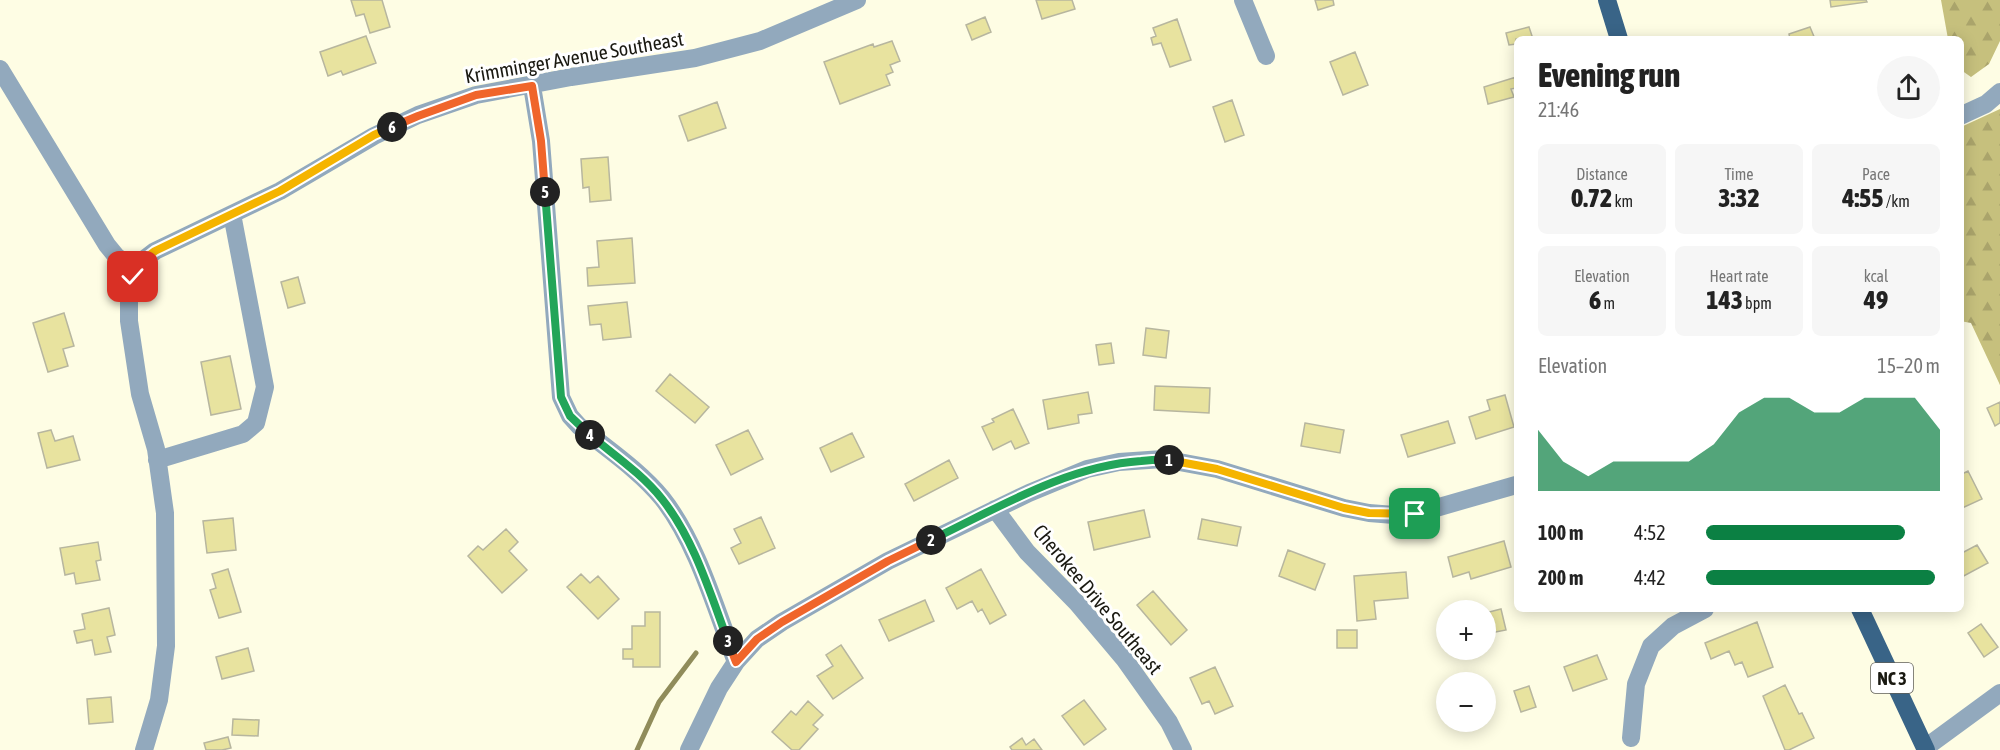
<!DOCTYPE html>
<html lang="en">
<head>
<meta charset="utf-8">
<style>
	:root { --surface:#fff; --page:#f6f6f6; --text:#222; --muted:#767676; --accent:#0b8043 }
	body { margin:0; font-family:"Asap Condensed",sans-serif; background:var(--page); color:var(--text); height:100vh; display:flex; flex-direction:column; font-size:22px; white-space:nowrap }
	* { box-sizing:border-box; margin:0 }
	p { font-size:20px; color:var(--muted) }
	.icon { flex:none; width:33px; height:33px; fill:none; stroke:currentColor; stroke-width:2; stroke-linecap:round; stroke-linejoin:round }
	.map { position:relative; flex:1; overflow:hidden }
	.drawer { position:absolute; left:1514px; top:36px; width:450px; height:576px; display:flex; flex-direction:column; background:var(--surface); border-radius:9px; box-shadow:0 3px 15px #0003 }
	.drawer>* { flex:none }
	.tools { position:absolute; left:1436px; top:600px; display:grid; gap:12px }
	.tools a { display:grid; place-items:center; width:60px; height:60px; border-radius:50%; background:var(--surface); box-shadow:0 3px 15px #0003; font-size:30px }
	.pin { position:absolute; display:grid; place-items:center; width:51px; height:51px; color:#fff; margin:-26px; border-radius:12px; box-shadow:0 3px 9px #0006 }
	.km { position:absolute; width:30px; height:30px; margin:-15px; border-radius:50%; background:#222; color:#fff; font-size:16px; line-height:30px; text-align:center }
	.round { display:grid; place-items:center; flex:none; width:63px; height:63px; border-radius:32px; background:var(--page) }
	.overview { display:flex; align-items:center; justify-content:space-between; height:102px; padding:0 24px }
	h1 { font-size:33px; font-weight:800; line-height:45px }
	.stats { display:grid; grid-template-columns:repeat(3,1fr); gap:9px; height:102px; padding:6px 24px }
	.stats div { display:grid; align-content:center; border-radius:9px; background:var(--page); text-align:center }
	.stats b { font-size:26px; font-weight:800 }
	.stats small { font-size:16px; font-weight:400 }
	.stats p { font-size:16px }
	.chart { height:168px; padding:12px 24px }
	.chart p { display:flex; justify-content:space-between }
	.chart svg { width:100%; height:108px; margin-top:6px; fill:var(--accent); opacity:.7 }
	ul { padding:0 24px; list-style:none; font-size:20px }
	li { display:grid; grid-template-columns:96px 72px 1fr; align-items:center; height:45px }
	li i { height:15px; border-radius:8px; background:var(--accent) }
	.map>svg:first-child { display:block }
	.forest { fill:url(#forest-firs) }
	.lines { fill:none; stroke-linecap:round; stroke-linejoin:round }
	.stream { stroke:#908c5a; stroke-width:5 }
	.building { fill:#e8e39f; stroke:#b7b69f; stroke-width:1.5 }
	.minor { stroke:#92a9bd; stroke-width:18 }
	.major { stroke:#396487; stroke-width:18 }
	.split-1-casing { stroke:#fff; stroke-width:12 }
	.split-2-casing { stroke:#fff; stroke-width:12 }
	.split-3-casing { stroke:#fff; stroke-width:12 }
	.split-4-casing { stroke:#fff; stroke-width:12 }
	.split-5-casing { stroke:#fff; stroke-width:12 }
	.split-6-casing { stroke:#fff; stroke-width:12 }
	.split-7-casing { stroke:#fff; stroke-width:12 }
	.split-1 { stroke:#f5b400; stroke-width:8 }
	.split-2 { stroke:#22a559; stroke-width:8 }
	.split-3 { stroke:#f0652b; stroke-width:8 }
	.split-4 { stroke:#22a559; stroke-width:8 }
	.split-5 { stroke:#22a559; stroke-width:8 }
	.split-6 { stroke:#f0652b; stroke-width:8 }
	.split-7 { stroke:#f5b400; stroke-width:8 }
	.labels { text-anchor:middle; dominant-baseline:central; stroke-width:6; stroke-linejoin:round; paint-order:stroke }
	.shield { fill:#fff; stroke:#5f5e58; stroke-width:1.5 }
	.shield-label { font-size:18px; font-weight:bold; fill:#1a1911 }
	.street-label { font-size:20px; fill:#1a1911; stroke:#fff }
</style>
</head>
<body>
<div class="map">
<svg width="2000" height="750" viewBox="0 0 2000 750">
	<defs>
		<pattern id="forest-firs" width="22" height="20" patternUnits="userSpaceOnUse" patternTransform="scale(1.5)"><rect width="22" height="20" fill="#c6c07d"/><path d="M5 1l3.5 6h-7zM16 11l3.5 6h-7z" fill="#aaa46b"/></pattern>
	</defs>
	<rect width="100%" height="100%" fill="#fefde4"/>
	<path class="forest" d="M1941,0H2000V41L1989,64L1971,77L1961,70L1960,39H1948Z
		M2000,109V385L1971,323L1960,321L1961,127Z"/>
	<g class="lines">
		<path class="stream" d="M637,750L659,702L696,653"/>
	</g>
	<path class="building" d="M351,0H382L390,27L370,33L364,14L356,16Z
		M1036,0H1072L1075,9L1042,19Z
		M1315,0H1333L1334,5L1318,10Z
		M1830,0H1866L1867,2L1831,7Z
		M985,17L991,32L972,40L966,25Z
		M1177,19L1191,60L1170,67L1161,43L1153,45L1151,38L1156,36L1153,28Z
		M1529,27L1533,39H1516V44L1509,45L1506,33Z
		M1810,27L1815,39H1790L1789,34Z
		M366,36L376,63L343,75L341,71L328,76L320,52Z
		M892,41L900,61L890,65L893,72L886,75L890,85L840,104L824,62L873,44L874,47Z
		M1355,52L1368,85L1343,95L1330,62Z
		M1516,77V88L1511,89L1514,97L1488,104L1484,87Z
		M1232,100L1244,135L1225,142L1213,107Z
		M717,102L726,128L688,141L679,116Z
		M608,157L611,200L590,202L589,187L583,188L581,159Z
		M632,238L635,283L588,286L587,268L599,267L597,241Z
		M298,277L305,303L288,308L281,282Z
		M627,302L631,337L603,340L601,324L590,325L588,306Z
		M64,313L74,346L63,349L68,366L48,372L33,323Z
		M1146,328L1169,331L1166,358L1143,355Z
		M1111,343L1114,363L1099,365L1096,345Z
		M230,356L241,409L211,415L201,362Z
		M670,374L709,407L695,423L656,391Z
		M1155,386L1210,388L1209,413L1154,410Z
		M1088,392L1092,413L1078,415L1079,423L1048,429L1043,400Z
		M1505,395L1514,427L1476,439L1469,417L1490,410L1487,400Z
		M2000,402V423L1995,426L1987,408Z
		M1013,409L1029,443L1015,449L1011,441L993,450L982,427L994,422L992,419Z
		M1448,421L1455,443L1408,457L1401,435Z
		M1305,423L1344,430L1340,453L1301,446Z
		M51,430L55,441L73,436L80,460L47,468L38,433Z
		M748,430L763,459L731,475L716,445Z
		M852,433L864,457L831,472L820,448Z
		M949,460L958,478L914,501L905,484Z
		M1968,471L1982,499L1960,509V475Z
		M1144,510L1150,537L1094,550L1088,522Z
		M761,517L775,548L739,564L731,548L741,543L734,529Z
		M233,518L236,550L207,553L203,521Z
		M1202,519L1241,527L1237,546L1198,539Z
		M506,529L518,542L509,551L527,570L502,593L468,556L478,546L483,550Z
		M1504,541L1511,567L1471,579L1469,572L1453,577L1448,557Z
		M98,542L101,560L96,561L100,580L76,584L74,573L65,575L60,548Z
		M1977,545L1988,563L1960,578V554Z
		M1288,550L1325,564L1315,590L1279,576Z
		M228,569L241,612L219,618L210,590L216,588L212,574Z
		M981,569L1006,615L990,624L982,609L978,612L972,601L957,609L946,588Z
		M1406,572L1408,598L1374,601L1376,619L1357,621L1354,576Z
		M581,574L590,583L598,576L619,599L598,619L567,587Z
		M1153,591L1187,630L1171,645L1137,605Z
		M925,600L934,621L889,641L879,620Z
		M109,608L115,635L107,637L111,652L95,655L92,640L77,643L74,631L85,629L82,614Z
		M1501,609L1506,630L1485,634V613Z
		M645,612H660V667H633V659H623V649H632V626H645Z
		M1757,622L1773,667L1748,677L1742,662L1735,665L1729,651L1711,659L1705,643Z
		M1981,624L1998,647L1984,657L1968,633Z
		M1337,630H1357V648H1337Z
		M841,645L863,678L833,699L817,676L833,666L826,655Z
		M248,648L254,671L222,679L216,657Z
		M1597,655L1607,679L1573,691L1564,667Z
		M1215,667L1233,706L1215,714L1209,701L1202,704L1190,678Z
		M1785,685L1799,714L1802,713L1814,738L1789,750H1785L1763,696Z
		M1529,686L1536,707L1521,712L1514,691Z
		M111,697L113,722L89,724L87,699Z
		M1084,700L1106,729L1084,745L1062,716Z
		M808,701L823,715L813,725L818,729L799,750H792L772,732L791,711L796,715Z
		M233,719L259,720L258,736L232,735Z
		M228,737L231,748L222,750H206L204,743Z
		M1022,738L1026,745L1034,739L1042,750H1012L1010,747Z"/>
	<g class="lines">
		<path class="minor" d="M1243,0L1266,56
			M0,69L107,245L116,256L135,271
			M532,86L541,141L561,397L570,416L579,426C607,449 639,470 662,498C697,542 716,610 736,662
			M1960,116L1986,104L2000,92
			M157,460L243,434L256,423L265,387L232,214
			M995,509L1027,552L1077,603L1125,660L1169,722L1183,750
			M1631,738L1636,684L1651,646L1673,626L1705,609
			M1925,748L2000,693
			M144,750L159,700L166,646L165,513L156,449L140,394L129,321V297L133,277L138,264L155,251L280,191L374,136L418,115L476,95L571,77L695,58L760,41L857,0
			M689,750L719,688L736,662L757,639L782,622L888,561L1029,493L1087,469L1119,462L1163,459L1217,469L1344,508L1369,513L1394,515L1415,514L1516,485"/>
		<path class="major" d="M1607,0L1619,39
			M1860,609L1926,750"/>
	</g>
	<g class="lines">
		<g class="split-1-casing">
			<path id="split-1" d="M1169,460L1217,469L1344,508L1369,513L1415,514"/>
		</g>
		<g class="split-2-casing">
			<path id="split-2" d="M931,540C998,508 1066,466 1141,461C1150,460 1160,459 1169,460"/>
		</g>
		<g class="split-3-casing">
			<path id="split-3" d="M728,641L736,662L757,639L782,622L888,561L931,540"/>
		</g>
		<g class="split-4-casing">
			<path id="split-4" d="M590,435C614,455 642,474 662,499C694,539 710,593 728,641"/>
		</g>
		<g class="split-5-casing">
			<path id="split-5" d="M545,192L561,397L570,416L590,435"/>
		</g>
		<g class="split-6-casing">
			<path id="split-6" d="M392,127L418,116L476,95L532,86L541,141L545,192"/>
		</g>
		<g class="split-7-casing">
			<path id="split-7" d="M133,277L138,264L155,251L280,191L374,135L392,127"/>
		</g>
		<use href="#split-1" class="split-1"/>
		<use href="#split-2" class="split-2"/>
		<use href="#split-3" class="split-3"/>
		<use href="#split-4" class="split-4"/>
		<use href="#split-5" class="split-5"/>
		<use href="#split-6" class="split-6"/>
		<use href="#split-7" class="split-7"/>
	</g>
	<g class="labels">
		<rect class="shield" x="1871" y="663" width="42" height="30" rx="4.5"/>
		<g class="shield-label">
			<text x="1892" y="678">NC 3</text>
		</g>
		<g class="street-label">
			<text transform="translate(574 57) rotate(-10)">Krimminger Avenue Southeast</text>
			<text transform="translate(1098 599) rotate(50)">Cherokee Drive Southeast</text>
		</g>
	</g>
</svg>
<div class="tools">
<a>+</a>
<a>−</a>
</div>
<div class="pin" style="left:1415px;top:514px;background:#1e9e55"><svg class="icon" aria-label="arrive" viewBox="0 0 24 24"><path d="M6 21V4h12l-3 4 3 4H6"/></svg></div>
<div class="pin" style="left:133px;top:277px;background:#d93025"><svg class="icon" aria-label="check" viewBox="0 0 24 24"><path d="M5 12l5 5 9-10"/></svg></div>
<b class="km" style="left:1169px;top:460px">1</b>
<b class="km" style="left:931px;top:540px">2</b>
<b class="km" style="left:728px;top:641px">3</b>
<b class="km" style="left:590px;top:435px">4</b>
<b class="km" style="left:545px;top:192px">5</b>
<b class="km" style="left:392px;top:127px">6</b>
<section class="drawer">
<div class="overview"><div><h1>Evening run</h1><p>21:46</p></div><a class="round"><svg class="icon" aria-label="share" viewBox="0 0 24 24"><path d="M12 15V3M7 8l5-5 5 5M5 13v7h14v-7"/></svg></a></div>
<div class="stats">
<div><p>Distance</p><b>0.72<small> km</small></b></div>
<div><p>Time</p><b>3:32</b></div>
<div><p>Pace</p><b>4:55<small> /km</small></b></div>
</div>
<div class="stats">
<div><p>Elevation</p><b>6<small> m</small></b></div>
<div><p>Heart rate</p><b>143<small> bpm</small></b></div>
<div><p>kcal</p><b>49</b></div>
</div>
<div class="chart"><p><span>Elevation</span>15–20 m</p>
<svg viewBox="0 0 160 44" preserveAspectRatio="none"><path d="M0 44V19L10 32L20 38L30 32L40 32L50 32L60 32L70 25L80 12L90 6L100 6L110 12L120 12L130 6L140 6L150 6L160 19V44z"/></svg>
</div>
<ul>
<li><b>100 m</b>4:52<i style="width:85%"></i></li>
<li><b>200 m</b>4:42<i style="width:98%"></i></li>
</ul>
</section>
</div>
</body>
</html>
